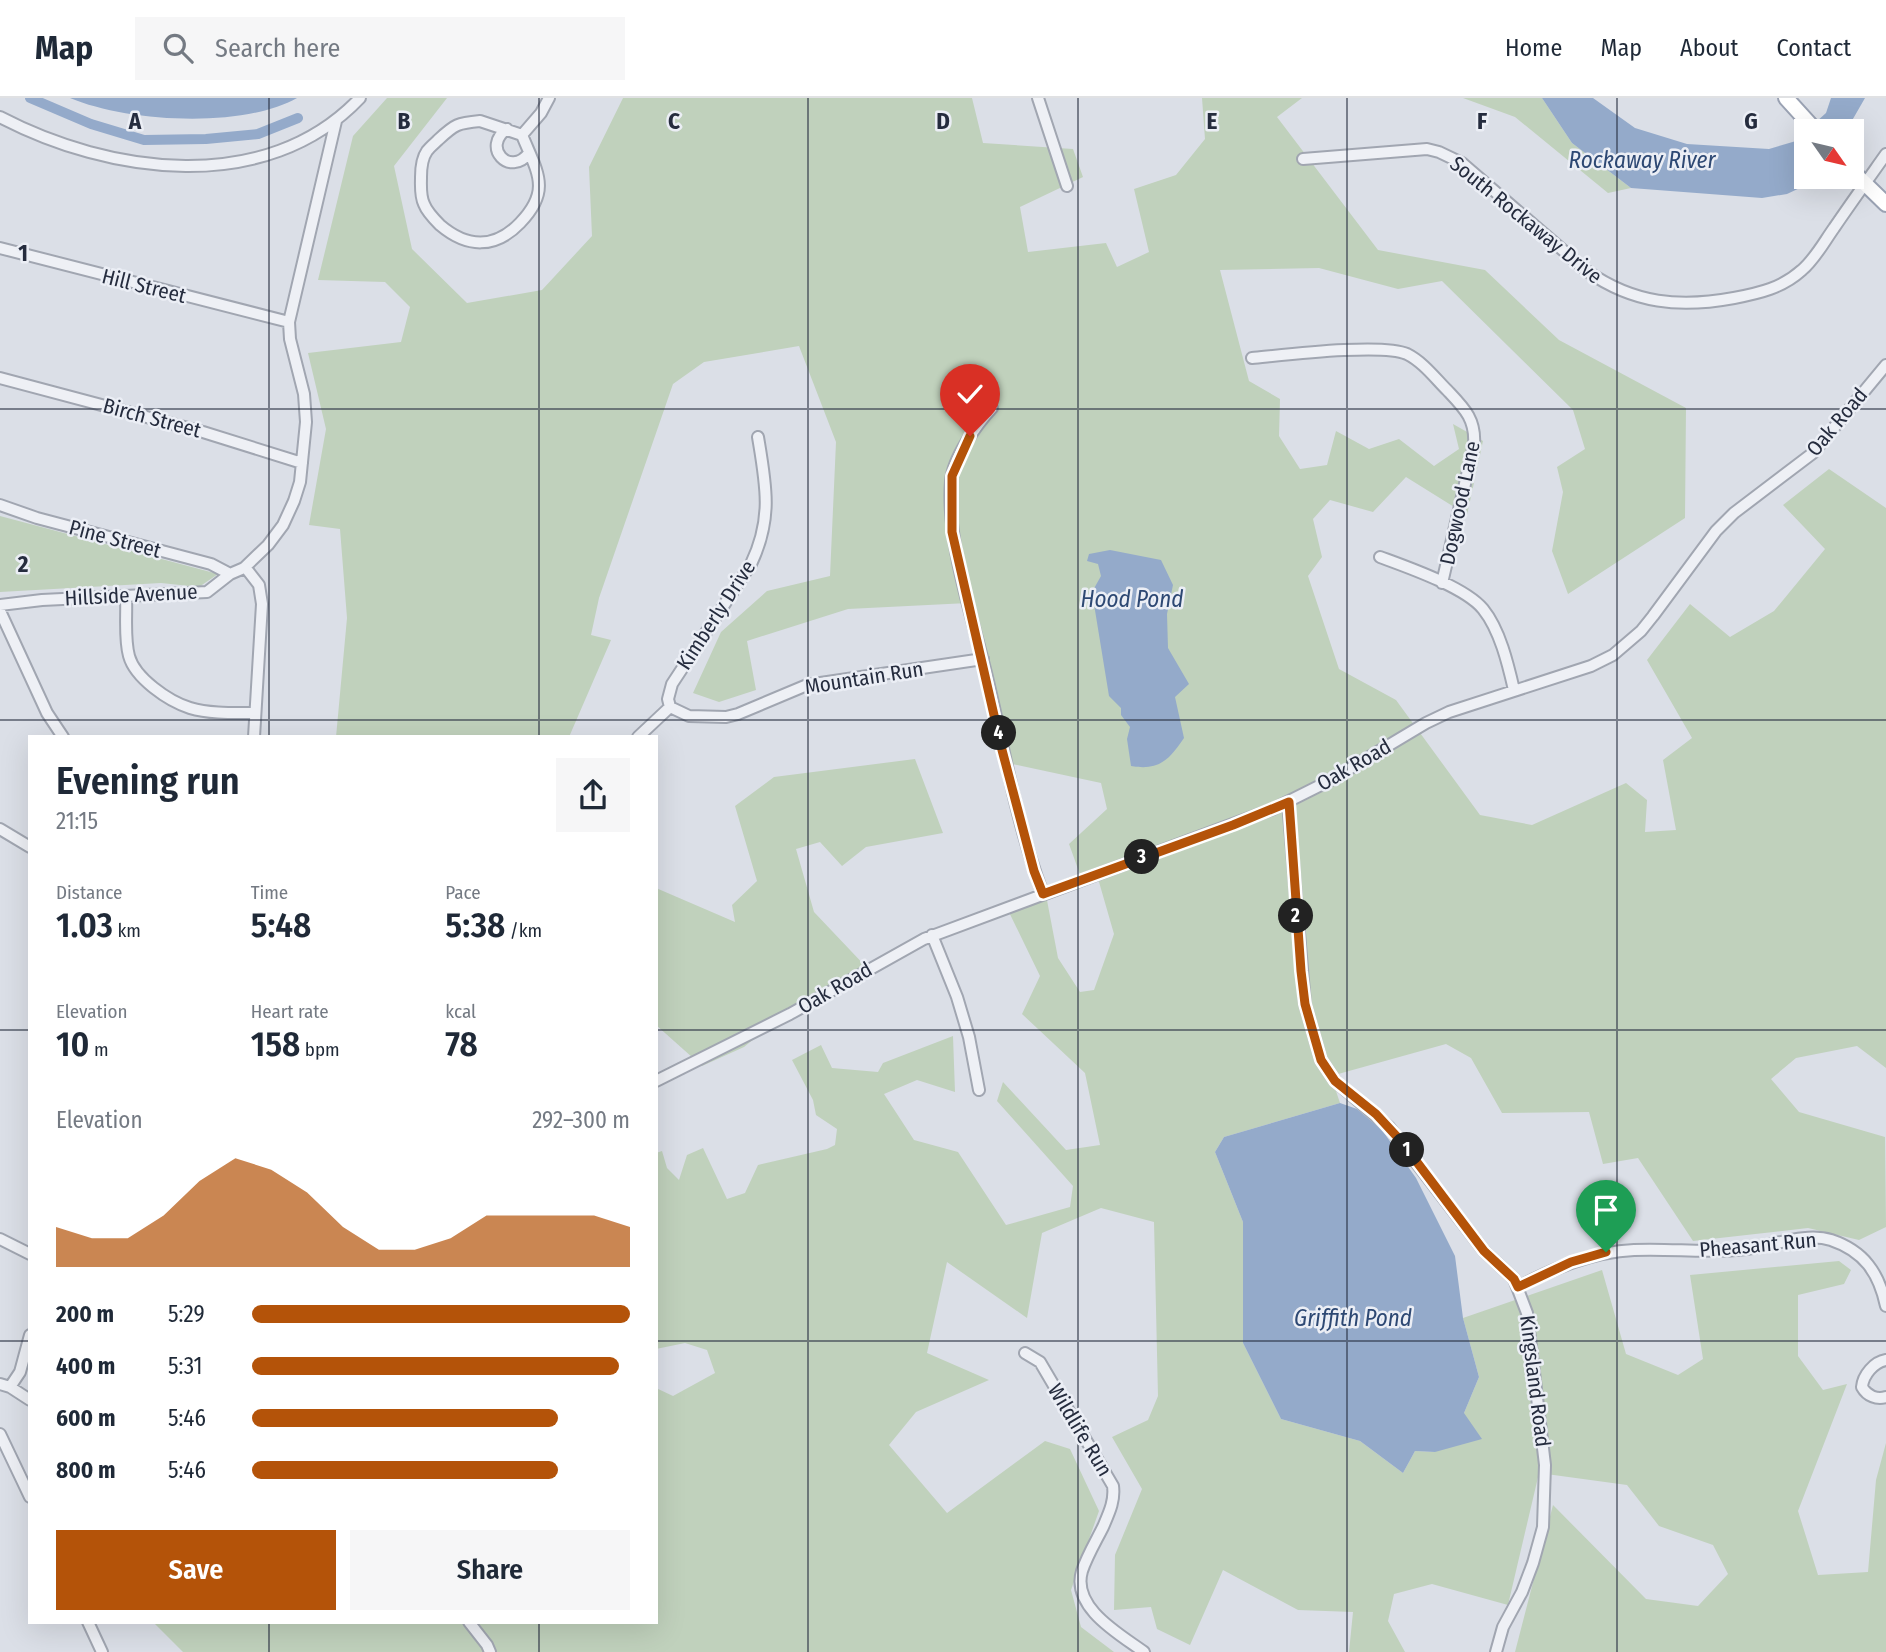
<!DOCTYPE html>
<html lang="en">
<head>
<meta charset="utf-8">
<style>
	:root { --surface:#fff; --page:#f6f6f7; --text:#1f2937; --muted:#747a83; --line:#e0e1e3; --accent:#b45309 }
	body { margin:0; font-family:"Fira Sans Condensed",sans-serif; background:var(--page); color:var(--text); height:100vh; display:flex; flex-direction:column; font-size:26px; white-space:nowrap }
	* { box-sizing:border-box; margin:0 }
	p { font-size:23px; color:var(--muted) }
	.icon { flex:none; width:38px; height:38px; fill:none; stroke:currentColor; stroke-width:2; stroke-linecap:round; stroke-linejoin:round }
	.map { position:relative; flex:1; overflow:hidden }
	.side { position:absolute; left:28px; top:637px; width:630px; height:889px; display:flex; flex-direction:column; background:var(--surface); border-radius:0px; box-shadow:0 7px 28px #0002 }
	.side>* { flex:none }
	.needle { width:46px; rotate:124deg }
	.buttons { position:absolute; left:1794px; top:21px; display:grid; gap:14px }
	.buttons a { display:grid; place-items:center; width:70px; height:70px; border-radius:0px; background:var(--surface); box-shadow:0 7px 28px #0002; font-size:35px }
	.pin { position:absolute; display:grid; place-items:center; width:60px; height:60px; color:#fff; margin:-72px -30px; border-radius:50% 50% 50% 0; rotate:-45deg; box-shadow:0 0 7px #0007 }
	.pin .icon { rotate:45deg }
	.km { position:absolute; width:35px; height:35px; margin:-18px; border-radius:50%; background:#222; color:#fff; font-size:19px; line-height:35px; text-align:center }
	.round { display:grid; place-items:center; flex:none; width:74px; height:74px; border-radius:0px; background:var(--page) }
	.summary { display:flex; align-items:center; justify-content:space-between; height:119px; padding:0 28px }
	h1 { font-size:38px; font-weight:600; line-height:52px }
	.stats { display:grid; grid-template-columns:repeat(3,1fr); gap:10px; height:119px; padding:7px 28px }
	.stats div { display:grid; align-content:center }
	.stats b { font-size:35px; font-weight:600 }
	.stats small { font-size:19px; font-weight:400 }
	.stats p { font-size:19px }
	.chart { height:196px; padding:14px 28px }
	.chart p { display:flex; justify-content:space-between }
	.chart svg { width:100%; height:126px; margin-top:7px; fill:var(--accent); opacity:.7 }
	.action { display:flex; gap:14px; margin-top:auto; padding:14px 28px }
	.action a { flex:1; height:80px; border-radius:0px; background:var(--accent); color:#fff; font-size:28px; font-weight:600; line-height:80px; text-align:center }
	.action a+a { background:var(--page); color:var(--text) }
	ul { padding:0 28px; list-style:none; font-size:23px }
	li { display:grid; grid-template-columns:112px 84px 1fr; align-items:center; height:52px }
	li i { height:18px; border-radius:9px; background:var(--accent) }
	header { display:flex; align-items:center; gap:42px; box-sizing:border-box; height:98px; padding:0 35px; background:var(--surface); border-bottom:2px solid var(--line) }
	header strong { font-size:33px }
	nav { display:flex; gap:38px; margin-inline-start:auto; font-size:24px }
	.search { width:490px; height:63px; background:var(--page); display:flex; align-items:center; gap:18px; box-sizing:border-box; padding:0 24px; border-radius:0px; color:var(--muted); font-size:26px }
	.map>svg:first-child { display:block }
	.green { fill:#c0d1bc }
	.water { fill:#94aaca }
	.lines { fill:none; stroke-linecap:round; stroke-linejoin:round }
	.canal { stroke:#94aaca; stroke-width:10 }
	.minor-casing { stroke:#a1a6b1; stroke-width:14 }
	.major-casing { stroke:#9aa2b3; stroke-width:18 }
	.minor { stroke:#eef0f5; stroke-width:10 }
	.major { stroke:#fff; stroke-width:14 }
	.route-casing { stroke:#fff; stroke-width:14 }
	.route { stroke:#b45309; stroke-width:9 }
	.grid { fill:none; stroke:#252c3e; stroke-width:2; stroke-opacity:0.55 }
	.labels { text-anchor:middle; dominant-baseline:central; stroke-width:5; stroke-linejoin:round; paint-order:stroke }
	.street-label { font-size:21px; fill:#252c3e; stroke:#ebeef5 }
	.water-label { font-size:23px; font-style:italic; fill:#2d4873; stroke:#ebeef5 }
	.grid-label { font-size:23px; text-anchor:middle; font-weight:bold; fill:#252c3e; stroke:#ebeef5; stroke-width:5; stroke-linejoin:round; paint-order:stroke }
</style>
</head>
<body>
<header>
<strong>Map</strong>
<div class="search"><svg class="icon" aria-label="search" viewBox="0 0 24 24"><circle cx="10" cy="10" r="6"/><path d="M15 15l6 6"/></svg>Search here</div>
<nav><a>Home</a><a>Map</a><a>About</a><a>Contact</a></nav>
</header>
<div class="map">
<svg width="1886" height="1554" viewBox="0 0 1886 1554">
	<rect width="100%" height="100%" fill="#dbdfe7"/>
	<path class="green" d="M387,0H447L394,68L412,151L467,205L542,192L592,138L589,69L623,0H972L983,45L1073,51L1083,79L1020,109L1028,154L1106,145L1117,169L1149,154L1134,91L1176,77L1205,41L1202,0H1302L1277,19L1378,152L1485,172L1559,242L1686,310L1685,420L1568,496L1552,453L1563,394L1557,369L1585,351L1573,312L1442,183L1398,191L1319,170L1220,172L1249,283L1280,301L1279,338L1300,371L1327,367L1336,333L1369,351L1399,341L1434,368L1459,351L1453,326L1483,343L1467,417L1406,379L1373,414L1330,402L1313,421L1322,459L1308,478L1339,571L1396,602L1480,717L1532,727L1626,685L1647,702L1645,734L1676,732L1663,662L1692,640L1647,562L1690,506L1730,539L1774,513L1825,451L1783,407L1829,371L1886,410V970L1857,948L1796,960L1771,981L1799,1014L1885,1039L1886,1129L1859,1142L1808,1130L1693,1143L1638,1060L1603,1066L1589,1014L1502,1015L1471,960L1446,946L1331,978L1340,1005L1224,1039L1215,1054L1243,1124V1245L1281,1321L1360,1343L1403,1375L1415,1353L1435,1354L1464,1315L1479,1279L1463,1220L1602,1172L1626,1256L1678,1277L1703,1261L1690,1177L1839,1163L1851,1172L1844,1186L1798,1197V1258L1823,1292L1847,1286L1798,1413L1818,1477L1868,1474L1876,1382L1886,1345V1554H1515L1553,1407L1646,1501L1698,1508L1728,1476L1713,1447L1659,1428L1627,1387L1539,1375L1508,1507L1432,1486L1394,1496L1388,1523L1405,1554H1349L1353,1514L1298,1512L1223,1472L1190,1547L1157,1531L1151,1509L1114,1512L1115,1457L1142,1391L1112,1339L1148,1322L1158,1298L1154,1124L1101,1110L1042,1135L1027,1220L947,1164L927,1255L989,1282L916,1314L889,1347L947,1415L1045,1343L1070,1351L1099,1413L1071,1492L1081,1529L1114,1554H183L153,1524H656V1290L673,1298L715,1275L707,1252L685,1245L656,1251V1055L662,1053L667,1070L679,1082L687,1057L703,1050L727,1101L745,1095L758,1067L827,1051L835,1047L837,1031L816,1017L813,1002L792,962L821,947L832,970L878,974L883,965L953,938L955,994L917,982L884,996L914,1042L958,1054L1006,1127L1070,1109L1073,1088L997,1003L1003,984L1066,1052L1100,1047L1085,975L1022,916L1040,878L1007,810L1046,797L1058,860L1080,894L1094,892L1114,836L1097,777L1082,782L1069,746L1107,711L1101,685L1008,665L968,505L848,511L747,543L756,592L719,604L693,595L721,534L767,493L830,478L836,344L799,248L704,264L673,286L599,500L591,537L611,542L569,639H336L347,520L340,431L309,427L326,331L308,255L401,244L410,209L385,184L318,182L353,38Z
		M1463,0H1542L1572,45L1631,90L1608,95L1515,19Z
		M0,418L218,476L199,489L161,485L0,494Z
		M915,661L943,735L866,749L842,768L820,744L796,751L814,814L869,872L781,919L744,949L702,968L656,927V790L735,824L732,807L757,783L735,708L774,679Z"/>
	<path class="water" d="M70,0H297C242,31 127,24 70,0Z
		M1542,0H1593L1635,30L1687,46L1769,51L1796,43L1806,33V79H1817L1804,88L1787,96L1762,100L1631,90L1572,45Z
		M1831,0H1865L1846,33H1806L1826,15Z
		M1110,452L1161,462L1173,487L1167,516L1168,550L1189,586L1175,599L1184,640C1169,662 1159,673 1131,668L1127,641L1130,629L1121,617V610L1109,598L1092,494L1101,478L1098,466L1087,463L1089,456Z
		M1340,1005L1357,1011L1382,1032L1416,1080L1455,1158L1463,1220L1479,1279L1464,1315L1482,1341L1435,1354L1415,1353L1403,1375L1360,1343L1281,1321L1243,1245V1124L1215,1054L1224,1039Z"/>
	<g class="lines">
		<path class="canal" d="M30,0L91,26L144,42L206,41L258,36L298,20"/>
		<g class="minor-casing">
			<path id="minor" d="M1038,0L1067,88
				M0,19C109,76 266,99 360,0
				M480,23L522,37C537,74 552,92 520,125C495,151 467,150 440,127C434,121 427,114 424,106C420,98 421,88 421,79C421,71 422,60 427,53C430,49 435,45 438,42C455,26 458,25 480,23Z
				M507,31C481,49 510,80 529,55
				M522,37L541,15L549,0
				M1303,61L1427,51L1439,54L1462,65L1587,173C1634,206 1680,210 1734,200C1760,195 1782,190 1802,172C1815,161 1824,144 1834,130C1851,105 1869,80 1886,56
				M0,150L289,224
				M1252,260C1284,257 1382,245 1407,256C1423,264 1435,280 1447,292C1464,310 1476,321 1474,347L1442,485
				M0,280L203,334L302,365
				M992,310C976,327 953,360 951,383C946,441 972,518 986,575C1004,649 1016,725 1043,796
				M0,407L37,420L211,466L230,476
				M1380,459C1407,469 1465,489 1483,511C1500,532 1508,566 1514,592
				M245,469L259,487L262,506L254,639
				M126,498C127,517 124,540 129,558C135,580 168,603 190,610C210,616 234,615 255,615
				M0,507L42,502L207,494L230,476L244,470L268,447L283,427L294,403L300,384L306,324L304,296L290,241L289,224L336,23
				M0,513L47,615L63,639
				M670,609L689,618L726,619L738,616L807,587L983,561
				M670,609L668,601L672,586L751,466C773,420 766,387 758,339
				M638,639L670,609
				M1288,704L1305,906L1321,962L1335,983L1389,1029L1484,1153L1514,1181L1527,1215L1545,1367L1543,1429L1533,1465L1522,1494L1503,1529L1496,1554
				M0,731L30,749
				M932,837L957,899L969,939L979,992
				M656,983L790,916L924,841L1273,711L1329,683L1426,625L1449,614L1591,568L1613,557L1641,533L1653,518L1716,433L1734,415L1813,355L1886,267
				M0,1141L30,1156
				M1518,1189C1555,1170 1591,1154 1634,1152C1671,1150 1709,1156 1746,1151C1773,1148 1805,1134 1831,1142C1864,1153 1879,1175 1886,1208
				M1025,1255L1040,1264L1113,1388C1115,1403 1109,1415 1103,1429C1096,1443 1087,1458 1082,1473C1071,1510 1121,1537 1144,1554
				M1886,1262C1874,1264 1863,1277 1862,1289C1867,1298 1877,1302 1886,1299
				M0,1286L10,1289L30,1302
				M10,1289L20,1274L30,1237
				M0,1336L30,1399
				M88,1524L102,1554
				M469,1524L487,1547L490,1554"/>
		</g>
		<g class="major-casing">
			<path id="major" d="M1786,0L1816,33
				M1852,73L1886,106"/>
		</g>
		<use href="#minor" class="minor"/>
		<use href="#major" class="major"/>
	</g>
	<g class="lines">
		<g class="route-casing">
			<path id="route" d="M970,338L952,378V434L1002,652L1034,773L1043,796L1233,727L1289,704L1301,873L1305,906L1321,962L1335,983L1376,1016L1401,1043L1484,1153L1514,1181L1518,1189L1571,1164L1606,1154"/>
		</g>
		<use href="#route" class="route"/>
	</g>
	<path class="grid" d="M269,0V639M539,0V639M808,0V1554M1078,0V1554M1347,0V1554M1617,0V1554M0,311H1886M0,622H1886M0,932H30M656,932H1886M0,1243H30M656,1243H1886M269,1524V1554M539,1524V1554"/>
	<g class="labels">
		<g class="street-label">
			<text transform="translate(1526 122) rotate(39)">South Rockaway Drive</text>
			<text transform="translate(144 188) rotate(14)">Hill Street</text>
			<text transform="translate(152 320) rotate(15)">Birch Street</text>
			<text transform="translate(1837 324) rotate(-50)">Oak Road</text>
			<text transform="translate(1460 405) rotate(-78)">Dogwood Lane</text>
			<text transform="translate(115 441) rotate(15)">Pine Street</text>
			<text transform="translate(131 497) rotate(-3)">Hillside Avenue</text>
			<text transform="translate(716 517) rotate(-57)">Kimberly Drive</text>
			<text transform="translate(864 580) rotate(-9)">Mountain Run</text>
			<text transform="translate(1354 667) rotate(-30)">Oak Road</text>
			<text transform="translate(835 890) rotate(-30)">Oak Road</text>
			<text transform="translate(1758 1147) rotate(-5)">Pheasant Run</text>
			<text transform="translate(1535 1283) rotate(83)">Kingsland Road</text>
			<text transform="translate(1080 1332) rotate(59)">Wildlife Run</text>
		</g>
		<g class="water-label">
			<text x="1642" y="62">Rockaway River</text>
			<text x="1132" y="501">Hood Pond</text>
			<text x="1353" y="1220">Griffith Pond</text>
		</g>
	</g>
	<g class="grid-label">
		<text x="135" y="31">A</text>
		<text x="404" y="31">B</text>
		<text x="674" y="31">C</text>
		<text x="943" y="31">D</text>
		<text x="1212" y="31">E</text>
		<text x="1482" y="31">F</text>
		<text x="1751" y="31">G</text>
		<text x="23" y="163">1</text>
		<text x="23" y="474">2</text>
	</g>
</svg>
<div class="buttons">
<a><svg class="needle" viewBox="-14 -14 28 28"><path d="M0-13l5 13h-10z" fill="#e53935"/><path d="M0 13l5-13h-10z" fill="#747a83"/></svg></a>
</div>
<div class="pin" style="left:1606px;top:1154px;background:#1e9e55"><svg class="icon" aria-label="arrive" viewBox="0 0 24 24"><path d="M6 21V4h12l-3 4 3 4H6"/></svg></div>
<div class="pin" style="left:970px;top:338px;background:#d93025"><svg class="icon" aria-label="check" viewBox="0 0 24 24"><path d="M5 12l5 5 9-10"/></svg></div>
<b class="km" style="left:1407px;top:1052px">1</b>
<b class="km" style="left:1296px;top:818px">2</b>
<b class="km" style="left:1142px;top:759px">3</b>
<b class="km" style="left:999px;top:635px">4</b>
<section class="side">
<div class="summary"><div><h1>Evening run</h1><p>21:15</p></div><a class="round"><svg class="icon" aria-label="share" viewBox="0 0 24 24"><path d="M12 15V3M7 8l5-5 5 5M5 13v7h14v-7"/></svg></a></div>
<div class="stats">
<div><p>Distance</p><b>1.03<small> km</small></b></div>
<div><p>Time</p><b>5:48</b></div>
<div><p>Pace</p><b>5:38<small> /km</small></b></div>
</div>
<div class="stats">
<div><p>Elevation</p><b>10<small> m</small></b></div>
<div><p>Heart rate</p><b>158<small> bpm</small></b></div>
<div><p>kcal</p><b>78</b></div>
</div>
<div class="chart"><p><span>Elevation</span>292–300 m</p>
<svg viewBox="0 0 160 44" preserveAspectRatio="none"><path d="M0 44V30L10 34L20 34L30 26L40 14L50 6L60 10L70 18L80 30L90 38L100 38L110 34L120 26L130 26L140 26L150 26L160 30V44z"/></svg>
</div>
<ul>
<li><b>200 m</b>5:29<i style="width:100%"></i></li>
<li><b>400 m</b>5:31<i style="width:97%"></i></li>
<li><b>600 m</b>5:46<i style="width:81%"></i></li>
<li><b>800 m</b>5:46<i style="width:81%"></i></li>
</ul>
<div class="action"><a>Save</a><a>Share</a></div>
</section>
</div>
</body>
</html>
